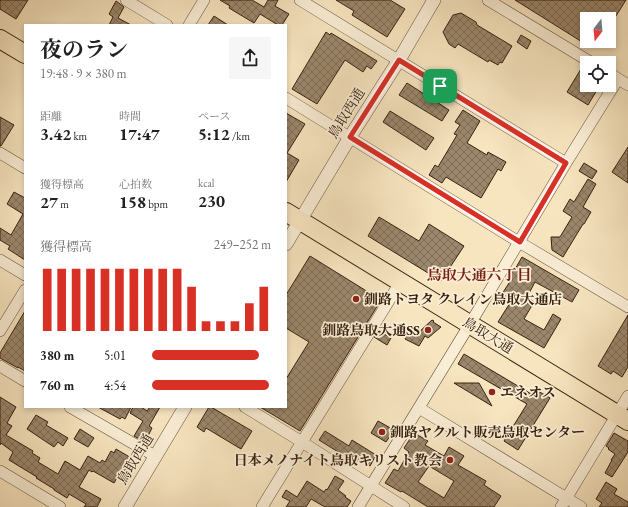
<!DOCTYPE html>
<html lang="ja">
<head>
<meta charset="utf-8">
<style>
	:root { --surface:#fff; --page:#f6f6f6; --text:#202124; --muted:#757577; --accent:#d93025 }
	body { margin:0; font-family:"EB Garamond","Noto Serif JP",serif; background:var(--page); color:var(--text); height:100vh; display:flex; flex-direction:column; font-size:15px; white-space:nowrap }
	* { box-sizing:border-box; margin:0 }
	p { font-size:13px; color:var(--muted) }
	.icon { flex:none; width:22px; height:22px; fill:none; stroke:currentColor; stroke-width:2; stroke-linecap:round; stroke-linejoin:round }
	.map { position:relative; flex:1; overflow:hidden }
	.sheet { position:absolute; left:24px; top:24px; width:263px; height:384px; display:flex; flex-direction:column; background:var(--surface); border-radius:0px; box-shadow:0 2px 6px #0003 }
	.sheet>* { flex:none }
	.needle { width:26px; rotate:196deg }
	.tools { position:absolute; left:580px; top:12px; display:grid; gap:8px }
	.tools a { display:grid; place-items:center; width:36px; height:36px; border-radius:0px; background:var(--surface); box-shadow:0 2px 6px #0003; font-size:20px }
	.pin { position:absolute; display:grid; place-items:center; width:34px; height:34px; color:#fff; margin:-17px; border-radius:8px; box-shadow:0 2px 6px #0006 }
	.round { display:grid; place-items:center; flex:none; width:42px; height:42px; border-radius:0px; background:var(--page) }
	.headline { display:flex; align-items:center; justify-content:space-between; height:68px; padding:0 16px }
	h1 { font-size:22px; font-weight:700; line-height:30px }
	.metrics { display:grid; grid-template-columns:repeat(3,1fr); gap:6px; height:68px; padding:4px 16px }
	.metrics div { display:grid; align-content:center }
	.metrics b { font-size:17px; font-weight:700 }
	.metrics small { font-size:11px; font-weight:400 }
	.metrics p { font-size:11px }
	.chart { height:112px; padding:8px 16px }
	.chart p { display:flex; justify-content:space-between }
	.chart svg { width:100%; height:72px; margin-top:4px; stroke:var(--accent); stroke-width:6 }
	ul { padding:0 16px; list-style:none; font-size:13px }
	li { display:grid; grid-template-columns:64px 48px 1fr; align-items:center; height:30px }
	li i { height:10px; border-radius:5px; background:var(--accent) }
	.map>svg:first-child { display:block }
	.building { fill:url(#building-cross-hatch); stroke:#382110; fill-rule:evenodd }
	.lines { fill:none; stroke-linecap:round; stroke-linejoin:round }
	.minor-casing { stroke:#68523c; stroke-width:12 }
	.tertiary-casing { stroke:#68523c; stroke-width:14 }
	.trunk-casing { stroke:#382110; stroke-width:20 }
	.minor { stroke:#faeed6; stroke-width:11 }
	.tertiary { stroke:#faeed6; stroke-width:13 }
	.trunk { stroke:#f7e5c0; stroke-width:18 }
	.route-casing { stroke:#fff; stroke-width:8 }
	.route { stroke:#d93025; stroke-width:5 }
	.poi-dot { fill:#8f2418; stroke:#faeed6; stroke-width:1.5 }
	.labels { text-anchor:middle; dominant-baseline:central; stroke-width:3.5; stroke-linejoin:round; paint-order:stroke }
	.street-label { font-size:14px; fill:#382110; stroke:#faeed6 }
	.poi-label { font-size:14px; font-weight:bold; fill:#382110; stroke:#faeed6; text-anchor:start }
	.neighbourhood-label { font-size:15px; font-weight:bold; fill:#7a1f14; stroke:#faeed6 }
</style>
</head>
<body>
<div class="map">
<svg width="628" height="507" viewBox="0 0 628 507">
	<defs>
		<pattern id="building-cross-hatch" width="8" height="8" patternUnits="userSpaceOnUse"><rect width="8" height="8" fill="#9b876c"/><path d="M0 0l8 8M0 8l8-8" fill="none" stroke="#7f6e57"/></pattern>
	</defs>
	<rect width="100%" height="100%" fill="#f7e5c0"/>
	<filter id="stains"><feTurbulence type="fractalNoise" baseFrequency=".005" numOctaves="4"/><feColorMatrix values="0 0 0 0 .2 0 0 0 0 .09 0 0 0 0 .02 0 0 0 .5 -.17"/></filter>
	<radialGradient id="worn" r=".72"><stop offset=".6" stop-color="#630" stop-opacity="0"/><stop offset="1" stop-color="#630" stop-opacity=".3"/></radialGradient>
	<path class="building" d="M0,0H28L16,19L0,9Z
		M220,0H252L264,7L268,0H278L275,6L289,14L282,25H278L260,14L254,23L229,8L230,6Z
		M336,0H390L405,9L387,37L352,15L354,11Z
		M515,0H626L614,19H587V45Z
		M116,1L124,7L118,18L131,25H109L113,17L109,14Z
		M461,13L476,22L477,25L512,46L502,63L500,62L498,65L489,60L488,62L458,44L455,48L449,44L443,32L453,15Z
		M214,16L228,25H208Z
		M326,32L330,35L331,33L377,61L371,69L367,66L363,72L345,60L317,104L292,89Z
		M521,35L531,41L527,49L517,42Z
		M581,69L587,73V85H600L588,105L567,92Z
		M407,83L449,110L442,121L399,95Z
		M463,110L480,121L467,143L487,155L488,152L506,162L501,171L498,169L481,198L446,177L442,183L429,175L435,165L438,167L457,135L454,134L460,125L455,122Z
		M390,111L434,138L426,150L383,122Z
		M286,113L305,124L287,153L299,160L286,182Z
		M0,117L14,125L1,146H0Z
		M628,147V183L612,172Z
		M584,163L597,171L592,179L579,171Z
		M588,179L596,184L583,207L591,212L584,224H583L563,257L552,250L551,237H560L572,217L563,211L570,199L574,202Z
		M14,192L25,198V260L8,249L10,246L0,240V228L11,235L23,214L7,204Z
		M379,217L419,241L429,224L464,246L441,281L368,236Z
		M310,256L381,300L300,431L260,407H286V379L309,342L286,328V295Z
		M522,257L579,290L572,302L535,282L527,297L534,302L524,319L544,330L553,314L561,319L544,348L498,322L510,303L500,297L511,280L507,278L512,270L514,271Z
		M25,311V371L18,367V368L0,358V353Z
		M628,315V367L622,377L613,371L611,374L598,366Z
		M432,320L434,321L433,322L441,327L428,338L425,336L419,346L405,339L410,330L417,334Z
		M379,331L391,338L387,345L374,337Z
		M464,354L533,395L538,391L550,398L518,450L504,441L527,404L458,364Z
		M454,383H479L492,406Z
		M0,397L16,407L7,423L12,426L6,435L33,451L32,453L40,458L38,462L58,474L65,461L80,470L88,456L100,463L102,460L105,462L111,451L114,453L116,449L133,459L126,471L122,469L114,483L93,471L92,472L89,470L79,487L101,499L97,507H84L86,504L69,494L67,498L54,490V489L36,478L37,477L9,460L13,452L1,443L0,445Z
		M98,407H131L125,419L122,417L120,419Z
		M133,407H141L147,411L150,407H160L149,426L152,428L145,442L134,436L143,421L130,413Z
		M209,407H211L252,431L241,449L206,428L204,432L197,427Z
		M36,415L48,422L46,425L68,438L63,446L58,442L54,447L27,429Z
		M378,421L394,430L386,442L371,433Z
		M80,429L94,438L88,447L74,439Z
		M325,431L349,446L352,440L376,455L370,466L358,459L356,463L319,440Z
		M414,433L428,441L425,445L444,456L449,447L464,456L458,465L486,481L484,485L501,496L494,507H428L402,491L401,492L385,483L394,469L398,471L409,452L404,448ZM429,466L454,481L444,498L418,482Z
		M614,433L628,441V452L612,477L605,473L612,460H611L615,454L608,449L609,448L606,446Z
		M335,476L344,481L338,490L346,496L345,497L351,501L347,507H325L311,499L306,507H286L290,501L282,497L286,490L297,497L307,481L324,492L326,489L327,490Z
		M606,482L617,489L614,494L628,502V507H599L602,503L596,499Z"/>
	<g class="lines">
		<g class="minor-casing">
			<path id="minor" d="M126,0L167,25
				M300,0L566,163
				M488,0L592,63
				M189,25L204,0
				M609,73L628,85
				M286,98L519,242L628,307
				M0,153L25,168
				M0,260L25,275
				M0,331L25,290
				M0,366L25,381
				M70,407L155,456
				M245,407L302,442L404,507
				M419,408L581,507
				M0,471L60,507
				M262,507L401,281
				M358,507L470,324L566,163L618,79
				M561,507L628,396"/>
		</g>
		<g class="tertiary-casing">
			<path id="tertiary" d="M286,244L350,137L399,60L434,0
				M125,507L185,407"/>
		</g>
		<g class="trunk-casing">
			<path id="trunk" d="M0,39L25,54
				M286,212L628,421"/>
		</g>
		<use href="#minor" class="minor"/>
		<use href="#tertiary" class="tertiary"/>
		<use href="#trunk" class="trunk"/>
	</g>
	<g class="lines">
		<g class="route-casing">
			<path id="route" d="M399,60L566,163L520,242L350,137Z"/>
		</g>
		<use href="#route" class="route"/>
	</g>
	<g class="poi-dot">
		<circle cx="356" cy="299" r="4"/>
		<circle cx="428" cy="330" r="4"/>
		<circle cx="492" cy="392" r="4"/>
		<circle cx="382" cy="432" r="4"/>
		<circle cx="450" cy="460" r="4"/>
	</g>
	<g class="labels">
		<g class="street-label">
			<text transform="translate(346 113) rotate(-58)">鳥取西通</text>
			<text transform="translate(488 335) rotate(31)">鳥取大通</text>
			<text transform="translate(135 459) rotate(-59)">鳥取西通</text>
		</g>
		<g class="poi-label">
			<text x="364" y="299">釧路トヨタ クレイン鳥取大通店</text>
			<text x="420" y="330" text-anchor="end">釧路鳥取大通SS</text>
			<text x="500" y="392">エネオス</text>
			<text x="390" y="432">釧路ヤクルト販売鳥取センター</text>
			<text x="442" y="460" text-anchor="end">日本メノナイト鳥取キリスト教会</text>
		</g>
		<g class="neighbourhood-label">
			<text x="479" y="274">鳥取大通六丁目</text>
		</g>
	</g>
	<rect width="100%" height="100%" filter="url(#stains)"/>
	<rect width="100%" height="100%" fill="url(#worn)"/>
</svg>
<div class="tools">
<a><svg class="needle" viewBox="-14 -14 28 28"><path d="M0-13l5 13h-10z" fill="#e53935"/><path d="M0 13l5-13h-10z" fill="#757577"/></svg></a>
<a><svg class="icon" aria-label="locate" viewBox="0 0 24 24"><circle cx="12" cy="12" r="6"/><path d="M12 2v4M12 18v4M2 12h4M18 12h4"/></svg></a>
</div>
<div class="pin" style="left:440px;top:86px;background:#1e9e55"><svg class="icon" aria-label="arrive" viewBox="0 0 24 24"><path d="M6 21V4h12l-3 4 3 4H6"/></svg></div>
<section class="sheet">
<div class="headline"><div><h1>夜のラン</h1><p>19:48 · 9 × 380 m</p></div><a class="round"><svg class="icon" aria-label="share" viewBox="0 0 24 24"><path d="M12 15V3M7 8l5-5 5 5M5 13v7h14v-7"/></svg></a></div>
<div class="metrics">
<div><p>距離</p><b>3.42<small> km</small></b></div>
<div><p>時間</p><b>17:47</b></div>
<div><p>ペース</p><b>5:12<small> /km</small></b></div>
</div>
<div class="metrics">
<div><p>獲得標高</p><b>27<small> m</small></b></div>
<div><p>心拍数</p><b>158<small> bpm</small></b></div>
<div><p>kcal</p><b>230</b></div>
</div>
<div class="chart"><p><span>獲得標高</span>249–252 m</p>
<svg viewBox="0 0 160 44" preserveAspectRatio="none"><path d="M5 44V6M15 44V6M25 44V6M35 44V6M45 44V6M55 44V6M65 44V6M75 44V6M85 44V6M95 44V6M105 44V17M115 44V38M125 44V38M135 44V38M145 44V27M155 44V17"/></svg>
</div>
<ul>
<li><b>380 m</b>5:01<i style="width:90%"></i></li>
<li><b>760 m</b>4:54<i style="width:98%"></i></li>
</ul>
</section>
</div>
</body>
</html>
